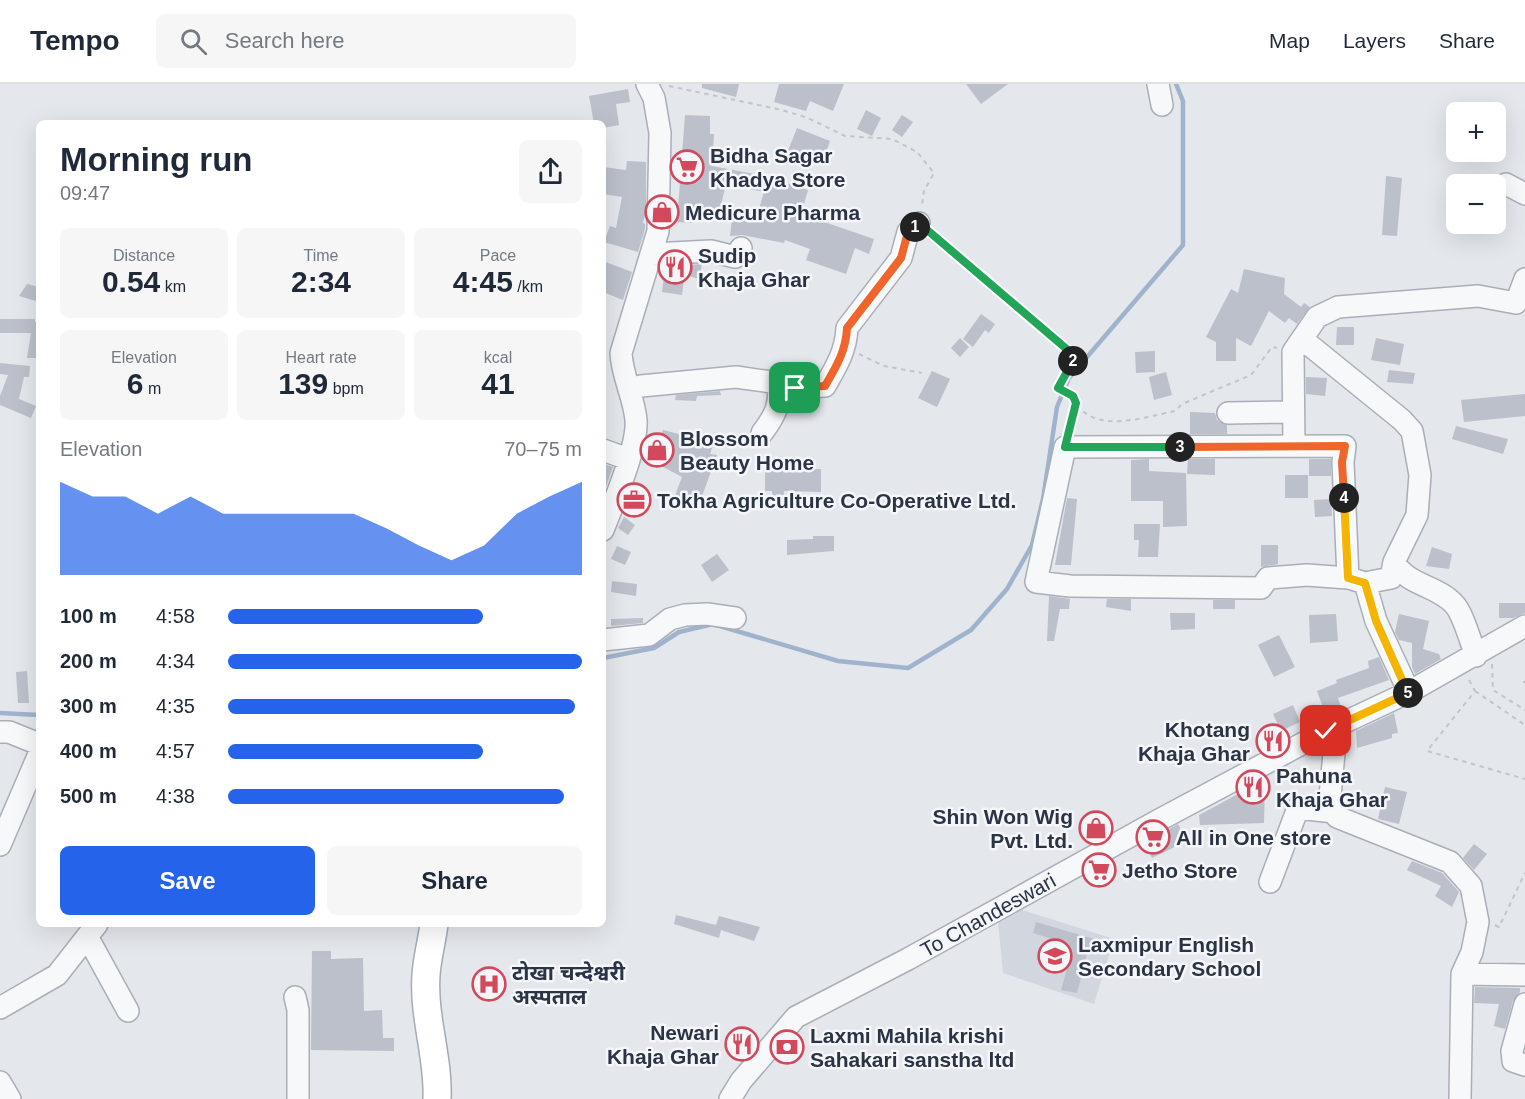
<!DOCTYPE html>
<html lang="en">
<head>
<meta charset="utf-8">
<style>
	:root { --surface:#fff; --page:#f6f6f7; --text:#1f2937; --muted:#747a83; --line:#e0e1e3; --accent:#2563eb }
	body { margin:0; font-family:Helvetica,"Noto Sans Devanagari",sans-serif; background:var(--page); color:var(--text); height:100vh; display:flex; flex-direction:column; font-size:22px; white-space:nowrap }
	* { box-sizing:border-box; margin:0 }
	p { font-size:20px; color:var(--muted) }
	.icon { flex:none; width:33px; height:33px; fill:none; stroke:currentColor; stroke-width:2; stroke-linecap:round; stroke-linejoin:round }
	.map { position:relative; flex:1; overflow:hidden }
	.details { position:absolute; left:36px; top:36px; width:570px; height:807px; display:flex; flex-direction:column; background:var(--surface); border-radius:9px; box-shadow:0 6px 24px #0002 }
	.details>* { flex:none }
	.fabs { position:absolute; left:1446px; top:18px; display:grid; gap:12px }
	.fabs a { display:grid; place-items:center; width:60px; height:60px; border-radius:9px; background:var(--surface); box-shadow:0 6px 24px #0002; font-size:30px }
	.pin { position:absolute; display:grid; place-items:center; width:51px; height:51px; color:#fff; margin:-26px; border-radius:12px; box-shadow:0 3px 9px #0006 }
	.km { position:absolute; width:30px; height:30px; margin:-15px; border-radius:50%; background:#222; color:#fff; font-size:16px; line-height:30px; text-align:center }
	.round { display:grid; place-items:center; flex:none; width:63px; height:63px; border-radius:9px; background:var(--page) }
	.headline { display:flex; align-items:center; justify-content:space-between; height:102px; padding:0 24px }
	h1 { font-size:33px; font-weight:700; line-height:45px }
	.metrics { display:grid; grid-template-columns:repeat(3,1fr); gap:9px; height:102px; padding:6px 24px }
	.metrics div { display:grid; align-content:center; border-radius:9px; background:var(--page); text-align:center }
	.metrics b { font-size:30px; font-weight:700 }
	.metrics small { font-size:16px; font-weight:400 }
	.metrics p { font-size:16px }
	.chart { height:168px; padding:12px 24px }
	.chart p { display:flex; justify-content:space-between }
	.chart svg { width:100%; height:108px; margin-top:6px; fill:var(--accent); opacity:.7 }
	.button { display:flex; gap:12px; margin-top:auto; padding:12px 24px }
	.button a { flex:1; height:69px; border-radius:9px; background:var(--accent); color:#fff; font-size:24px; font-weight:700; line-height:69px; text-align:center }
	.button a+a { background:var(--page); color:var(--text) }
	ul { padding:0 24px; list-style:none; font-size:20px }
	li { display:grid; grid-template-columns:96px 72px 1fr; align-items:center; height:45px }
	li i { height:15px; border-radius:8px; background:var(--accent) }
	header { display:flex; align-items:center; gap:36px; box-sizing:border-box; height:84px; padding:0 30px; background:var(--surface); border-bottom:2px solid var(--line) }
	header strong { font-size:28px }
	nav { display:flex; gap:33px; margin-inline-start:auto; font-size:21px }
	.search { width:420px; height:54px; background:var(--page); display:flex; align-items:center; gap:15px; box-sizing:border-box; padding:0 21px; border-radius:9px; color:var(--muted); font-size:22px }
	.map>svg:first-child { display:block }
	.built { fill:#d2d6de }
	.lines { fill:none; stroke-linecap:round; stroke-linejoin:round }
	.stream { stroke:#9fb4cc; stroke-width:4.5 }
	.building { fill:#bbc0ca }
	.minor-casing { stroke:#a9aeb7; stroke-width:24 }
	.major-casing { stroke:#a3abb8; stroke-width:30 }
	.path { stroke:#c2c5cb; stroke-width:2; stroke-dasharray:4.5 4.5; stroke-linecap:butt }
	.minor { stroke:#f7f8fa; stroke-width:21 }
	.major { stroke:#fff; stroke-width:27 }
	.split-1-casing { stroke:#fff; stroke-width:12 }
	.split-2-casing { stroke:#fff; stroke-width:12 }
	.split-3-casing { stroke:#fff; stroke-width:12 }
	.split-4-casing { stroke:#fff; stroke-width:12 }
	.split-5-casing { stroke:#fff; stroke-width:12 }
	.split-6-casing { stroke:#fff; stroke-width:12 }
	.split-1 { stroke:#f0652b; stroke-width:8 }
	.split-2 { stroke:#22a559; stroke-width:8 }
	.split-3 { stroke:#22a559; stroke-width:8 }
	.split-4 { stroke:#f0652b; stroke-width:8 }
	.split-5 { stroke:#f5b400; stroke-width:8 }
	.split-6 { stroke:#f5b400; stroke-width:8 }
	.labels { text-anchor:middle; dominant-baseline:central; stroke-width:5; stroke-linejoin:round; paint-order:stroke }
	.poi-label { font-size:21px; font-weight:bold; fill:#2b3445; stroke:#f4f6f9; text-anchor:start }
	.street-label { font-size:21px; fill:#2b3445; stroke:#f4f6f9 }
</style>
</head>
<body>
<header>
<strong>Tempo</strong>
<div class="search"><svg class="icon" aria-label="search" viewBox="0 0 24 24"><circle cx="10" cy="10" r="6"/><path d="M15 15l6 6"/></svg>Search here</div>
<nav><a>Map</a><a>Layers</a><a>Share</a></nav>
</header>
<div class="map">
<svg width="1525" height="1015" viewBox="0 0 1525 1015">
	<rect width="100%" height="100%" fill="#e4e7ec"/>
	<path class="built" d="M1019,825L1114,855L1094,920L1003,889L998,837Z"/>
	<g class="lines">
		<path class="stream" d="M603,574L654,564L679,548L713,540L838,577L908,584L971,546L1007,505L1032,461L1043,415L1057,323L1069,294L1183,161V17L1176,0
			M0,629L39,631"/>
	</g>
	<path class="building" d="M702,0H739L736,13L702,4Z
		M779,0H844L833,27L810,17L806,27L774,18Z
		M966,0H1008L981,20Z
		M628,5L630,18L616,20L619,41L603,44V39H594L589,12Z
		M866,26L881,34L872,52L857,45Z
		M685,31L710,32V50H714L712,82L766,92L808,106L801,130L874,155L869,170L855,164L846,190L806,176L810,165L785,156L784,159L742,151L730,152L732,135L755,138L764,108L726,100L718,134L693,131L692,139L677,138Z
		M902,31L913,38L902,53L892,46Z
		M797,44L830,57L823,76L807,69L804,76L787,69Z
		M627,77L646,78V127L643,139L645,140V145L638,168L604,158L610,142L616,144L622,113L603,110V83L626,86Z
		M1386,92L1402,94L1397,152L1382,151Z
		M603,177L632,188L623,216L603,208Z
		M702,180L699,195L675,188L676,182Z
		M1244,185L1285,194L1284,210L1301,223L1304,219L1310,223L1297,240L1289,234L1285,239L1269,227L1251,262L1236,254V277H1216V258L1206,253L1231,205L1238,209Z
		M664,191L684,194L682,211L662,208Z
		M27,200L39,203V218L19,212Z
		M981,230L995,240L989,249L985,246L973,263L963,255Z
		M0,235H35V238L39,239V274H27L31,249H0Z
		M1337,243H1354V261H1336Z
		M960,254L969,263L960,273L951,264Z
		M1376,254L1404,260L1400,281L1371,276Z
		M1155,267V288L1136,289L1135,268Z
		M0,279L30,282L29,293H24L19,315L36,322L31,334L0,321V312L8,291L0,290Z
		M1389,286L1415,289L1413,300L1387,298Z
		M932,287L950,295L937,323L918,314Z
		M1166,288L1172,311L1154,316L1149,293Z
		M1306,293L1327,294L1325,312L1306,310Z
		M720,307L721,311L697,312L696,317L675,316L676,311Z
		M1525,310V332L1464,338L1461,316Z
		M1190,328L1215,329L1217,336L1227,341V350H1190Z
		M1456,342L1508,355L1503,370L1452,355Z
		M663,346L714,359L710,370L717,371L698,423L674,414L682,393L650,376Z
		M1149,375V387L1186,389L1187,442L1163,443V417H1131V376Z
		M1188,375H1215V391L1187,390Z
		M1309,375H1331V392H1309Z
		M603,380L613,383L603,411Z
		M765,385H821V408L784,407L785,419L773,420L772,407H765Z
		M1285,391H1308V414H1285Z
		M1067,414L1077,415L1071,481H1055Z
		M1331,415L1332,432L1315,433L1314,416Z
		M624,433L635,441L628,451L618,444Z
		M1134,440H1160L1158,473H1138L1139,456H1134Z
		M813,452H834V467L787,471V456L813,455Z
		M1261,461H1278V480L1261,483Z
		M617,462L631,468L625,481L611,475Z
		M1432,463L1452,470L1449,485L1426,482Z
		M717,470L729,486L712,498L701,481Z
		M612,497L637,500L636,512L611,508Z
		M1049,512L1070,515L1069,525H1060L1054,557H1047Z
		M1107,515H1131V527L1106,523Z
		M1213,516H1235V525H1213Z
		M1499,519H1525V529L1513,534H1499Z
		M1170,529H1195V545L1171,546Z
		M1336,530L1338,557L1310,559L1309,531Z
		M1399,530L1429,537L1423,565L1439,570L1441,575L1415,590L1412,583V559L1399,556L1395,548Z
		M643,534V539L611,542V535Z
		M1279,551L1295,583L1274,593L1258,561Z
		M1379,573L1389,596L1338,614L1341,623L1325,629L1317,607L1337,599L1336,596L1369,584L1368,577Z
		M27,587L29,619H18L16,588Z
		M1293,621L1300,638L1281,647L1273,630Z
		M1394,629L1398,649L1392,650V654L1357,664L1356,647Z
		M1265,702L1264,739L1200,741L1199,731L1251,703Z
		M1385,703L1407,708L1399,740L1378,735Z
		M1178,740L1187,757L1152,774L1144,759Z
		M1474,760L1487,770L1474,786L1463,774Z
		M1412,777L1442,789L1459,808L1452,823L1435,812L1441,802L1407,786Z
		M676,831L716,841L719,832L760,843L754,857L721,846L719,854L674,840Z
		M1036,838L1104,858L1101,869L1088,866L1077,909L1061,906L1069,877L1047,872L1052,855L1033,849Z
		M312,867H331V875L363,874L364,927L382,926L383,954H394V967L311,966Z
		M1475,903L1520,904V908L1513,917L1505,945L1494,942L1499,920L1474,919Z"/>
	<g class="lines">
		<g class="minor-casing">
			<path id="minor" d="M1158,0L1162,21
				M1506,100L1525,110
				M652,170L711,167L735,173L741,164
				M1302,255L1402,336L1412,347L1420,391L1417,431L1394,478L1391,494L1365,499
				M629,306L641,302L736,293L778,299L795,304L825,302C836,283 846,267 847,244L901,174L908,148L919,139
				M1228,329L1293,328
				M762,349C775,332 781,320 778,299
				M1294,362L1293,268L1317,233L1338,223L1478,212L1516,219L1525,195
				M1345,362L1343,378L1348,494L1307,491L1268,494L1261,504L1070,502L1036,498L1065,363Z
				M603,366L628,375
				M603,446C613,420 638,363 636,336C634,313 622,292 621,269L658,147L660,49L654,14L647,0
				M1394,478C1408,502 1437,501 1454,520C1463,529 1471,559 1476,572
				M1352,495L1365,499L1376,537L1409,608
				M603,556L649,551L670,535L685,531L707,530L735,534
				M1326,647L1334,669L1329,723L1337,733L1450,778L1471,802L1478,838L1472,868L1462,890L1460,1015
				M0,648H9L39,660
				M0,761L39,670
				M1270,798L1298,724L1334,728
				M88,854L128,927
				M1462,890L1525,891
				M295,913L298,926V1015
				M1525,920L1512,967L1513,977L1525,981
				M0,924L57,891L97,840
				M0,998L10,1015
				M730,1015L741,997L796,933L908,875L1161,735L1326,647L1409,608L1525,542"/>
		</g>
		<g class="major-casing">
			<path id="major" d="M434,840C432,857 427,874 426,891C423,933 439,974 437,1015"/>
		</g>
		<path class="path" d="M669,2L782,26L808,34L845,52L892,55L917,68L934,89L924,107L922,121
			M932,150L1076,273L1058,304L1073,312C1088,353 1144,333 1175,327L1182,320L1251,291L1272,263L1277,264
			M859,270L884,282L922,289
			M1069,346L1075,319
			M1492,580L1493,606L1525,626
			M1469,596L1475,607L1427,667L1525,695
			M1523,598H1525
			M1475,607L1525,641
			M1495,841L1499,843L1525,789"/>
		<use href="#minor" class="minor"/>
		<use href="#major" class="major"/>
	</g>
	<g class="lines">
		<g class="split-1-casing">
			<path id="split-1" d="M795,304L825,302C836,283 846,267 847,244L901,174L908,148L915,143"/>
		</g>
		<g class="split-2-casing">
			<path id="split-2" d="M915,143L919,139L1076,273L1073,277"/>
		</g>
		<g class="split-3-casing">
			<path id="split-3" d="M1073,277L1058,304L1073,312L1076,319L1065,363H1180"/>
		</g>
		<g class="split-4-casing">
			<path id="split-4" d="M1180,363L1345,362L1342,378L1344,414"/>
		</g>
		<g class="split-5-casing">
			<path id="split-5" d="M1344,414L1348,494L1365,499L1376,537L1408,609"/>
		</g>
		<g class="split-6-casing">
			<path id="split-6" d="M1326,647L1408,609"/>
		</g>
		<use href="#split-1" class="split-1"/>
		<use href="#split-2" class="split-2"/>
		<use href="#split-3" class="split-3"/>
		<use href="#split-4" class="split-4"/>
		<use href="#split-5" class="split-5"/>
		<use href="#split-6" class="split-6"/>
	</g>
	<defs>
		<g id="supermarket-ring" transform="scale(1.725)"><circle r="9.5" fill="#f4f6f9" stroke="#d1495b" stroke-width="1.5"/><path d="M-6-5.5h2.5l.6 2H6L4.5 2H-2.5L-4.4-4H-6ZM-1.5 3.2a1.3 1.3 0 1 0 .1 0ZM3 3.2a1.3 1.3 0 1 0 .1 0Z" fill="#d1495b"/></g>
		<g id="shop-ring" transform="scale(1.725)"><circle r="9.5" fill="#f4f6f9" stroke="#d1495b" stroke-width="1.5"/><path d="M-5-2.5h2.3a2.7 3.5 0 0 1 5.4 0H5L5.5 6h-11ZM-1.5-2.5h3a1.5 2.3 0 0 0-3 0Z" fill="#d1495b"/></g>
		<g id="restaurant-ring" transform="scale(1.725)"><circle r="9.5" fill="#f4f6f9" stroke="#d1495b" stroke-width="1.5"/><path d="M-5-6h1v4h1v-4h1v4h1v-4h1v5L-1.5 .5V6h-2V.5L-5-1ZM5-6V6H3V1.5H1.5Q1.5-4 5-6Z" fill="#d1495b"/></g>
		<g id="office-ring" transform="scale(1.725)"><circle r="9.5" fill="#f4f6f9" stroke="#d1495b" stroke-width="1.5"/><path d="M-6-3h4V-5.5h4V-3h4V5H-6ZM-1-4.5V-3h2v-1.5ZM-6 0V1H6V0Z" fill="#d1495b"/></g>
		<g id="school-ring" transform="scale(1.725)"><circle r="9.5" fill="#f4f6f9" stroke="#d1495b" stroke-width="1.5"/><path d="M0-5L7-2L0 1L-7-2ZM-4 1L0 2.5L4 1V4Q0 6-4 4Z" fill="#d1495b"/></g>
		<g id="hospital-ring" transform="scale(1.725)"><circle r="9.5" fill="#f4f6f9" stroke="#d1495b" stroke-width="1.5"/><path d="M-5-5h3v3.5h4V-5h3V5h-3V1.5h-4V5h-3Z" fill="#d1495b"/></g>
		<g id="bank-ring" transform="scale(1.725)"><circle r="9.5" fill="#f4f6f9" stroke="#d1495b" stroke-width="1.5"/><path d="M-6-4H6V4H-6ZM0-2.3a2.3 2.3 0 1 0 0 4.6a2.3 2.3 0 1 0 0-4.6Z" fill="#d1495b"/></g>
	</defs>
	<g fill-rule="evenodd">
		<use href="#supermarket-ring" x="687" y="83"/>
		<use href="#shop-ring" x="662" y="128"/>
		<use href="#restaurant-ring" x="675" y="183"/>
		<use href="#shop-ring" x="657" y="366"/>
		<use href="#office-ring" x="634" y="416"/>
		<use href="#restaurant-ring" x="1273" y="657"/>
		<use href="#restaurant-ring" x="1253" y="703"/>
		<use href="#shop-ring" x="1096" y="744"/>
		<use href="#supermarket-ring" x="1153" y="753"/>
		<use href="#supermarket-ring" x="1099" y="786"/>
		<use href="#school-ring" x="1055" y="872"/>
		<use href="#hospital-ring" x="489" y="900"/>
		<use href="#restaurant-ring" x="742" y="960"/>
		<use href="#bank-ring" x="787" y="963"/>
	</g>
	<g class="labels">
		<g class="poi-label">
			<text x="710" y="71">Bidha Sagar<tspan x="710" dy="24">Khadya Store</tspan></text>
			<text x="685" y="128">Medicure Pharma</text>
			<text x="698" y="171">Sudip<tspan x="698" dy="24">Khaja Ghar</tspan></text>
			<text x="680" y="354">Blossom<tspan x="680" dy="24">Beauty Home</tspan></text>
			<text x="657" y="416">Tokha Agriculture Co-Operative Ltd.</text>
			<text x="1250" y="645" text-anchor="end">Khotang<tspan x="1250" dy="24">Khaja Ghar</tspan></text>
			<text x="1276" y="691">Pahuna<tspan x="1276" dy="24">Khaja Ghar</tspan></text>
			<text x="1073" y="732" text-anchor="end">Shin Won Wig<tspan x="1073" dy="24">Pvt. Ltd.</tspan></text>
			<text x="1176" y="753">All in One store</text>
			<text x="1122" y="786">Jetho Store</text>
			<text x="1078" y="860">Laxmipur English<tspan x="1078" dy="24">Secondary School</tspan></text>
			<text x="512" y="888">टोखा चन्देश्वरी<tspan x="512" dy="24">अस्पताल</tspan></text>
			<text x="719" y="948" text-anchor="end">Newari<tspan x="719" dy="24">Khaja Ghar</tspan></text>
			<text x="810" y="951">Laxmi Mahila krishi<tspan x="810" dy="24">Sahakari sanstha ltd</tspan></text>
		</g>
		<g class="street-label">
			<text transform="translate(988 831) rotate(-29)">To Chandeswari</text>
		</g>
	</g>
</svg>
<div class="fabs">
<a>+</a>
<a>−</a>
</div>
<div class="pin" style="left:795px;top:304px;background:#1e9e55"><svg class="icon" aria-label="arrive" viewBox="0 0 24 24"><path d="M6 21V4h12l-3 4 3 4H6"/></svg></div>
<div class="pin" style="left:1326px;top:647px;background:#d93025"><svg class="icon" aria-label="check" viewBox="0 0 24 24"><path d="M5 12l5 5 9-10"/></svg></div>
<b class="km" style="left:915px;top:143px">1</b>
<b class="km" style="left:1073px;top:277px">2</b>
<b class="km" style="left:1180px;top:363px">3</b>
<b class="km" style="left:1344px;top:414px">4</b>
<b class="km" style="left:1408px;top:609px">5</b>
<section class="details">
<div class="headline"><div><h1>Morning run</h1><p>09:47</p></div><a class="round"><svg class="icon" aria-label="share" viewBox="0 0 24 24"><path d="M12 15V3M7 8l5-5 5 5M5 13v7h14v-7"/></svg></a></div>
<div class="metrics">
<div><p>Distance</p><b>0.54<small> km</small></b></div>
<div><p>Time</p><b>2:34</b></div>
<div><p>Pace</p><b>4:45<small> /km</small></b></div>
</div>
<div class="metrics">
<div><p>Elevation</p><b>6<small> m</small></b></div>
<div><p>Heart rate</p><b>139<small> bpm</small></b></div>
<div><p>kcal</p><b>41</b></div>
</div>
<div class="chart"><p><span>Elevation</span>70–75 m</p>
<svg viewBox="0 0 160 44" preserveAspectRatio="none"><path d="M0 44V6L10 12L20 12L30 19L40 12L50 19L60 19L70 19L80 19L90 19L100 25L110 32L120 38L130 32L140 19L150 12L160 6V44z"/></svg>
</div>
<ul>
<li><b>100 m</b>4:58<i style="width:72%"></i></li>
<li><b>200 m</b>4:34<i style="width:100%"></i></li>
<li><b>300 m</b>4:35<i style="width:98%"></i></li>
<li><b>400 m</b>4:57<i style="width:72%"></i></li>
<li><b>500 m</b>4:38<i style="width:95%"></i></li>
</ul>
<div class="button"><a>Save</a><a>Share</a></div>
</section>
</div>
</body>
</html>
